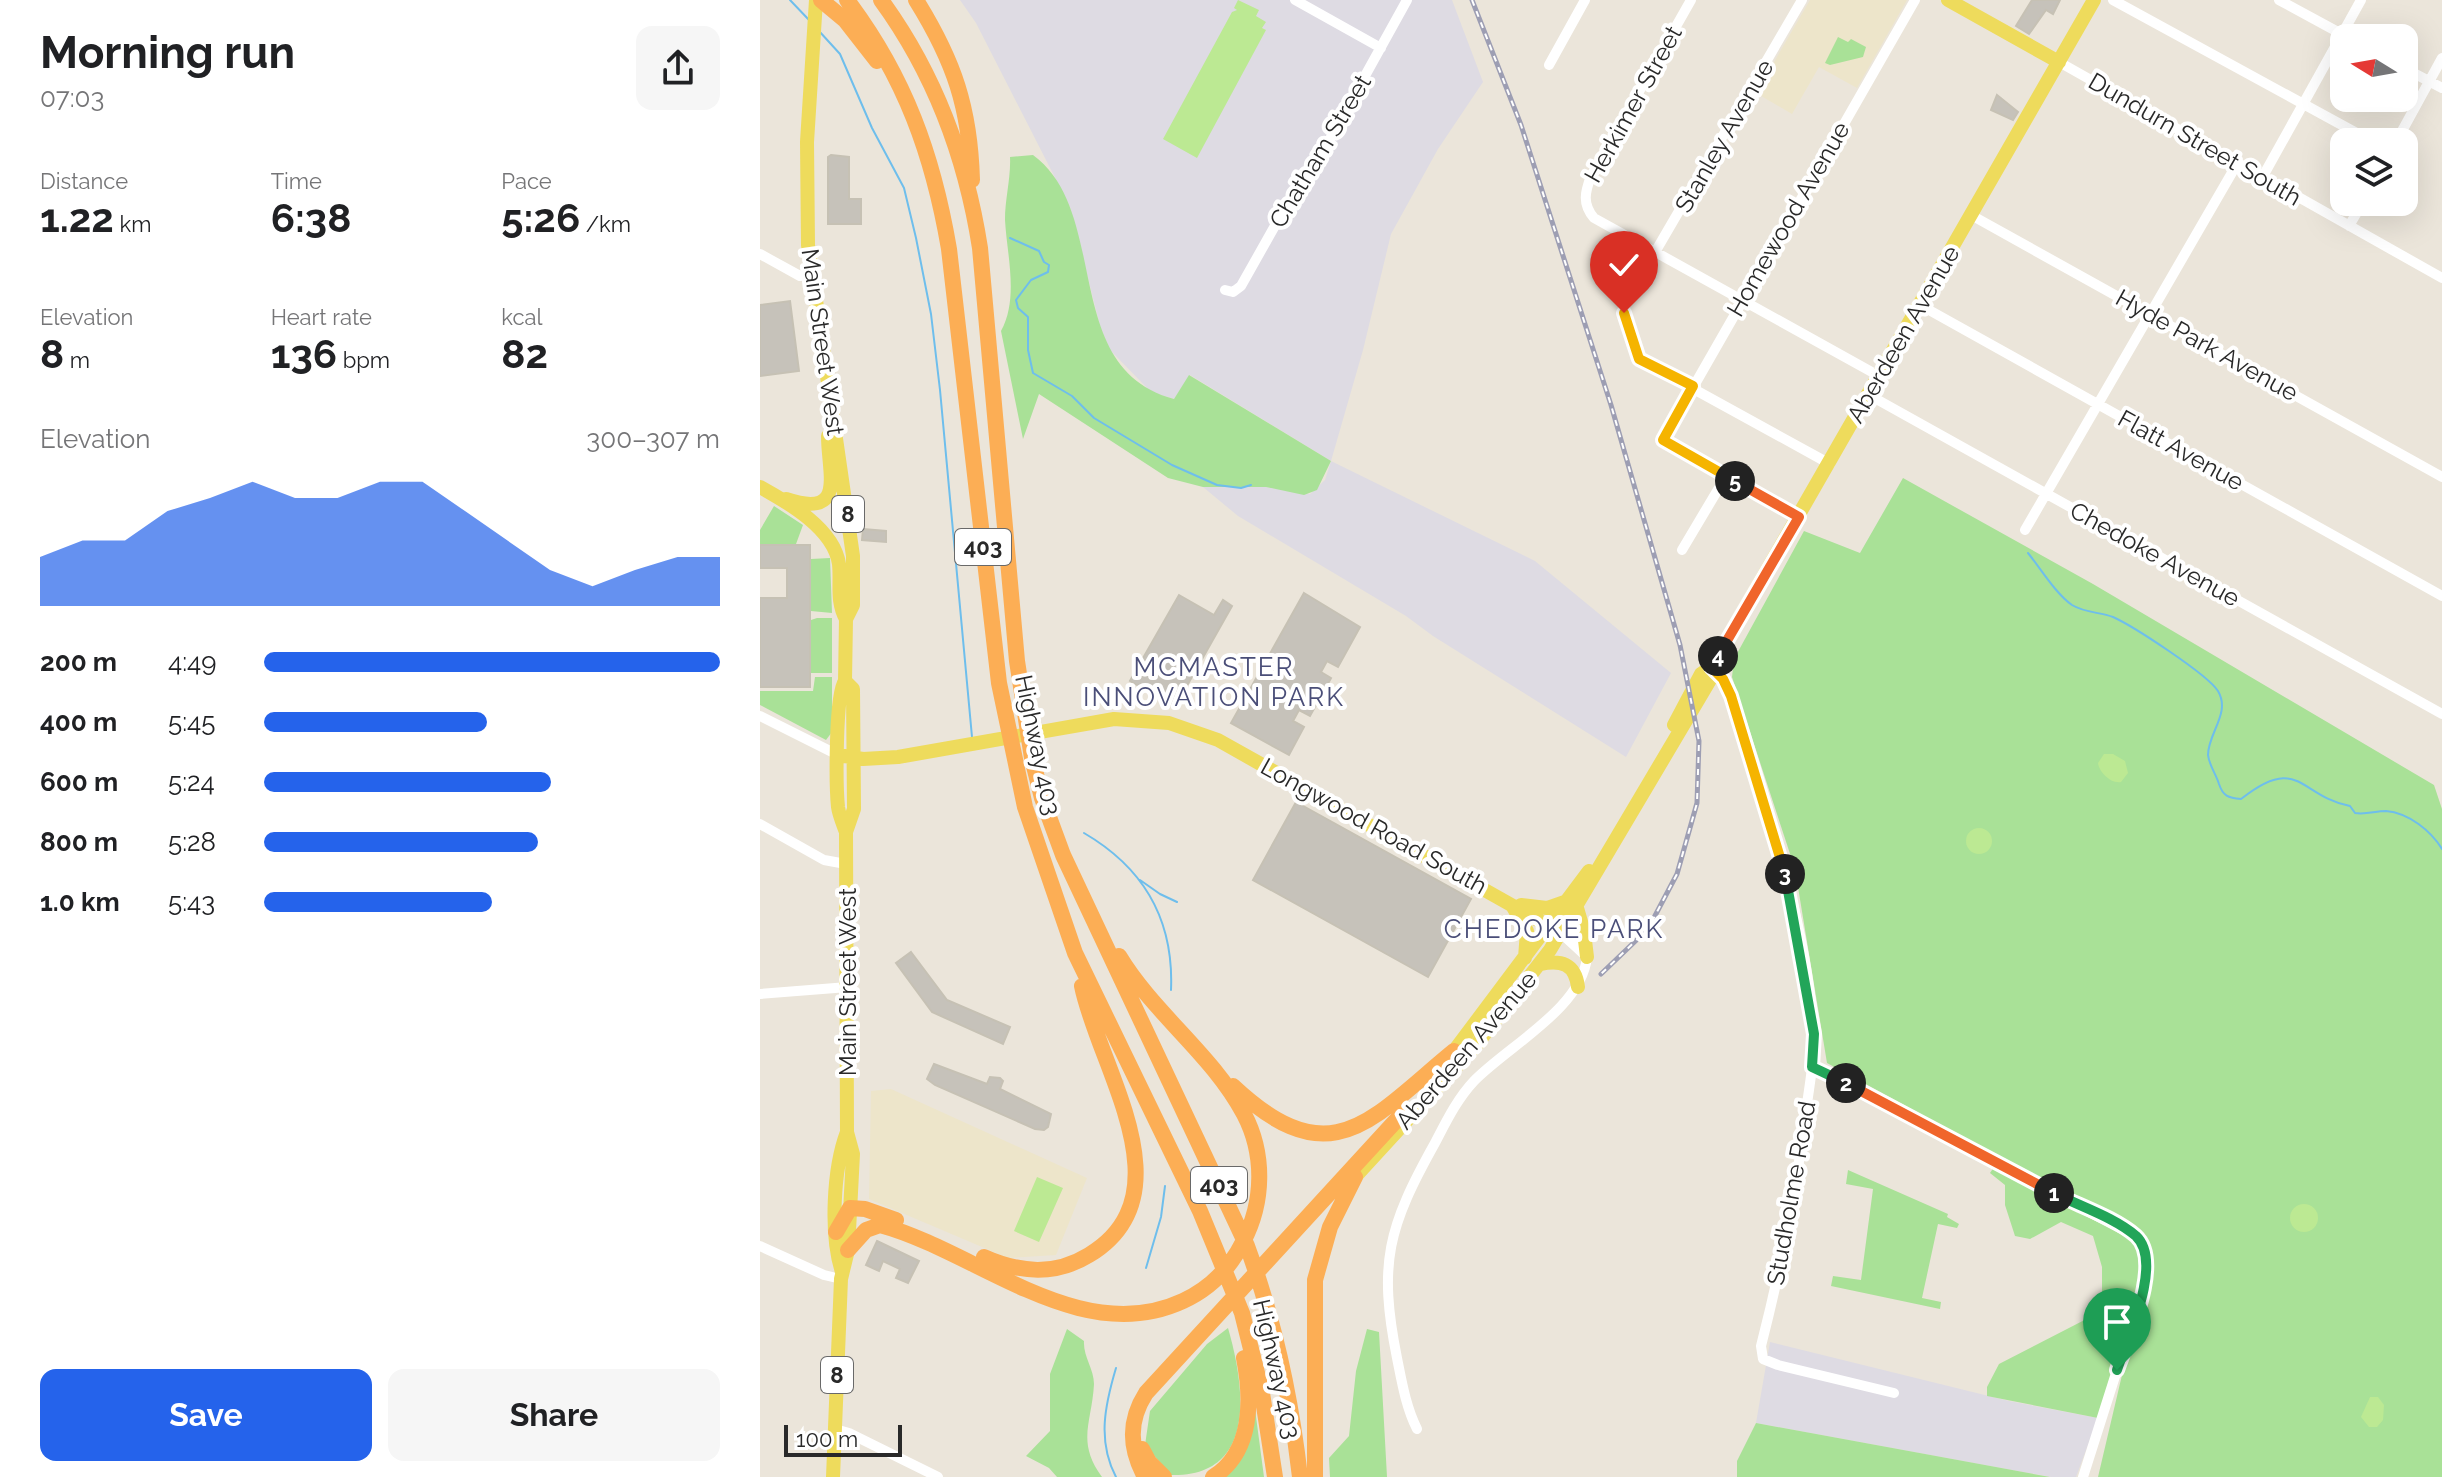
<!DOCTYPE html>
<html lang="en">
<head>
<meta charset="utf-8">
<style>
	:root { --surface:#fff; --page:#f6f6f6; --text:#202124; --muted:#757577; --accent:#2563eb }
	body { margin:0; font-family:Raleway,sans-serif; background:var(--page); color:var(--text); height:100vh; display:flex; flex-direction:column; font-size:30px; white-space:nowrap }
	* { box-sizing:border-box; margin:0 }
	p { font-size:26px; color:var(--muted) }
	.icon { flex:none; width:44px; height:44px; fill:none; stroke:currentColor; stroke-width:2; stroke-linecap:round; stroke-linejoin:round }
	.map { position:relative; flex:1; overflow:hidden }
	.side { display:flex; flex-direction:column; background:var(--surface); width:760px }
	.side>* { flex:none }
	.needle { width:52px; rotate:281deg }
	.buttons { position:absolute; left:1570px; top:24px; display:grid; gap:16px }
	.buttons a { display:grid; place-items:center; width:88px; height:88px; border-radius:16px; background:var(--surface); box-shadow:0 8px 32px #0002; font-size:40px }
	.scale { position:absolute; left:24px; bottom:20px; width:118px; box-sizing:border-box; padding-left:8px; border:4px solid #292929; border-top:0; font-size:22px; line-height:28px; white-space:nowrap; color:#292929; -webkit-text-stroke:6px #fff; paint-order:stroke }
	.pin { position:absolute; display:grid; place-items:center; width:68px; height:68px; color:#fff; margin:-82px -34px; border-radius:50% 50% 50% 0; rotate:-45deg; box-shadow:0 0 8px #0007 }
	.pin .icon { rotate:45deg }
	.km { position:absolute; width:40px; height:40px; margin:-20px; border-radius:50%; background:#222; color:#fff; font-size:22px; line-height:40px; text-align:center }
	.round { display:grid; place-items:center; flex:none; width:84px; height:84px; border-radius:16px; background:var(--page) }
	.head { display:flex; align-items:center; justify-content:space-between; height:136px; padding:0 40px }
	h1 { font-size:44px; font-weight:700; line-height:60px }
	.stats { display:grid; grid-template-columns:repeat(3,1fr); gap:12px; height:136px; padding:8px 40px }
	.stats div { display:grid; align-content:center }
	.stats b { font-size:40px; font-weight:700 }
	.stats small { font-size:22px; font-weight:400 }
	.stats p { font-size:22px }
	.chart { height:224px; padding:16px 40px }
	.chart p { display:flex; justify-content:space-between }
	.chart svg { width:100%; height:144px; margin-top:8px; fill:var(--accent); opacity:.7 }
	.button { display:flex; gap:16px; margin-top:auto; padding:16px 40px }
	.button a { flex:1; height:92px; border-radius:16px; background:var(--accent); color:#fff; font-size:32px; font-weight:700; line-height:92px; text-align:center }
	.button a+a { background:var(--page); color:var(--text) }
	ul { padding:0 40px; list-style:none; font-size:26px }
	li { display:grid; grid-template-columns:128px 96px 1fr; align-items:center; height:60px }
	li i { height:20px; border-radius:10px; background:var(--accent) }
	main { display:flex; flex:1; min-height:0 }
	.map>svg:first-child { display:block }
	.industrial { fill:#dedbe3 }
	.education { fill:#ede5ca }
	.green { fill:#a9e197 }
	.pitch { fill:#bce993 }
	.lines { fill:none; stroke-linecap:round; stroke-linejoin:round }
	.stream { stroke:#6ebeec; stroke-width:2 }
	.building { fill:#c6c2ba; stroke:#c6c1b4; stroke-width:2 }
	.minor { stroke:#fff; stroke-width:10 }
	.major { stroke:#eedb5c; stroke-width:14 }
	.highway { stroke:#fcae55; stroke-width:16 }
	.rail-casing { stroke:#9d9eb3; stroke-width:5 }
	.rail { stroke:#fff; stroke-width:2; stroke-dasharray:6; stroke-linecap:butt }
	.split-1-casing { stroke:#fff; stroke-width:16 }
	.split-2-casing { stroke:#fff; stroke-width:16 }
	.split-3-casing { stroke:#fff; stroke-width:16 }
	.split-4-casing { stroke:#fff; stroke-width:16 }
	.split-5-casing { stroke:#fff; stroke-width:16 }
	.split-6-casing { stroke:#fff; stroke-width:16 }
	.split-1 { stroke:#22a559; stroke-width:10 }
	.split-2 { stroke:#f0652b; stroke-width:10 }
	.split-3 { stroke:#22a559; stroke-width:10 }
	.split-4 { stroke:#f5b400; stroke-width:10 }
	.split-5 { stroke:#f0652b; stroke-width:10 }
	.split-6 { stroke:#f5b400; stroke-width:10 }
	.labels { text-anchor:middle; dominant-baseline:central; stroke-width:8; stroke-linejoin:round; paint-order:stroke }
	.shield { fill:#fff; stroke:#696969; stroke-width:2 }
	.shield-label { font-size:22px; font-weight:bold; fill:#292929 }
	.street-label { font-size:24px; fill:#292929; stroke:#fff }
	.neighbourhood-label { font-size:26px; letter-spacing:2px; fill:#4a4e78; stroke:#fff }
</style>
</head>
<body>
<main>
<section class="side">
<div class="head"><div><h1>Morning run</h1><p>07:03</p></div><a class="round"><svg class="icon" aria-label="share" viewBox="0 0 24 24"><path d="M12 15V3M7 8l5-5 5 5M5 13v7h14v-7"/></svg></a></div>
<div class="stats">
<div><p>Distance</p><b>1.22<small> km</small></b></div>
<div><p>Time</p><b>6:38</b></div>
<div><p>Pace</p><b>5:26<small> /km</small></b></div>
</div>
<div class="stats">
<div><p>Elevation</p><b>8<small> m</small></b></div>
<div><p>Heart rate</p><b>136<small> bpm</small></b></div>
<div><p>kcal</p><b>82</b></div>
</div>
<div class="chart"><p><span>Elevation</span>300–307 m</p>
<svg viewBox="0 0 160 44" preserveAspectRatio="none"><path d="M0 44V29L10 24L20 24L30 15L40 11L50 6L60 11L70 11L80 6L90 6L100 15L110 24L120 33L130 38L140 33L150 29L160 29V44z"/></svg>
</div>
<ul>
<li><b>200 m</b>4:49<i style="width:100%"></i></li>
<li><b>400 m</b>5:45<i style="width:49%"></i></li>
<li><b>600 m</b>5:24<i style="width:63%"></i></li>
<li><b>800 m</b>5:28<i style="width:60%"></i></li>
<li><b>1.0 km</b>5:43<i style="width:50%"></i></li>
</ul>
<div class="button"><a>Save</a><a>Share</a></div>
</section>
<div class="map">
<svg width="1682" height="1477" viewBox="0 0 1682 1477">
	<rect width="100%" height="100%" fill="#ebe5da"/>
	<path class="industrial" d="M200,0H692L723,82L678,149L631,234L603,350L571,461L775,561L911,673L866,757L673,636L646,616L478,516L443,487H506L550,494L565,480L571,461L430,375L414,399L391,392L350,350L340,326L310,207L216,23Z
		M1010,1342L1249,1401L1338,1418L1316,1477H1291L996,1423Z"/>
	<path class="education" d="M1050,0H1147L1097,88L1059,67L1032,114L996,93Z
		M131,1089L327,1178L296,1255L248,1258L109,1199L111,1091Z"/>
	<path class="green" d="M1078,37L1088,42L1091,39L1106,47L1103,57L1070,65L1065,63Z
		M273,155C352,213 299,368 414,399L429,375L571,461L557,490L544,495L506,487H443L408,478L279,394L263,439L241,331C259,298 247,256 245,220C245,199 251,178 250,157Z
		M1143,478L1333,584L1674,785L1682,809V1477H1338L1362,1375L1354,1370L1338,1418L1227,1396V1387L1239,1364L1342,1311V1267L1333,1236L1301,1222L1270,1239L1255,1236L1245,1205V1185L1230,1173L1238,1161L1202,1140L1201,1136L1067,1063L1035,869L972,677L974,659L1044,531L1100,553Z
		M14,506L43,525L36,544H0V530Z
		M70,558L72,613L51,611V559Z
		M57,618H72V673H51V620Z
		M55,677H72V732L66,740L0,705V691H53Z
		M1088,1170L1188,1214L1187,1217L1199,1224L1197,1228L1178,1224L1162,1298L1181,1302L1180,1309L1071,1286L1073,1276L1101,1280L1113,1189L1086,1184Z
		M468,1328C483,1380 501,1477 411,1475L385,1445L390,1411L447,1344Z
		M307,1329L324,1341C323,1356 334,1369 334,1384C332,1423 316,1441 342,1477H297L289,1468L266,1456L290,1431V1374Z
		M607,1329L619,1332L627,1477H570L569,1458L589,1436L596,1371Z
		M495,1409L504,1477H465Z
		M996,1423L1290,1477H977V1461Z"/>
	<path class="pitch" d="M478,0L499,10L496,16L506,22L502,28L506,30L437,158L403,139L472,12L477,10L474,8Z
		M1344,754H1353L1365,761L1368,773L1361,782C1351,784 1339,772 1338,763Z
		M1206 841a13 13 0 1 1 26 0a13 13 0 1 1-26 0Z
		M277,1177L303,1188L279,1242L254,1231Z
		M1530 1218a14 14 0 1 1 28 0a14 14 0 1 1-28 0Z
		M1610,1397H1618L1624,1405L1623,1420L1617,1427H1609L1601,1417Z"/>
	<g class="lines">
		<path class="stream" d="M30,0L50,21
			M59,31L80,54L112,128L144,188L156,238L171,314L180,390L212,737
			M250,238L279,251L284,262L289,265L288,272L271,280L256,300L258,308L268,317V350L273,373L312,396L334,418L412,465L457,485L481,488L491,485
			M1268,553C1281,569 1296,594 1312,605C1325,613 1340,612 1353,617C1373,626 1447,674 1458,691C1471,713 1448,733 1448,755C1449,765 1456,774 1459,784C1463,796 1468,798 1481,799C1539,753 1539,796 1590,806L1595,813C1606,815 1615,811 1626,811C1649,813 1671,831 1682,849
			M324,833C384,868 414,920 411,990
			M380,880L400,894L417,902
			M386,1268L401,1217L405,1186
			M356,1368C345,1405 337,1441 356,1477"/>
	</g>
	<path class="building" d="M1272,0H1300L1293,14L1286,10L1269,34L1256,26Z
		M1237,95L1258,112L1253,120L1231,110Z
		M71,155L89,157V199H101V224H68V157Z
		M30,301L39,371L0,376V305Z
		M103,529L126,531V542L102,540Z
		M0,545H50V687H0V598H27V568H0Z
		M544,593L600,627L578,667L567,661L561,672L571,678L550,716L539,710L533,721L544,727L529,755L471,723Z
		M419,595L454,615L463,600L472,606L415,707L370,681Z
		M536,802L711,899L668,977L493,880Z
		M151,952L187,1000L250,1027L243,1044L172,1012L136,963Z
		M174,1064L227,1084L230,1077L240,1078L243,1081L240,1089L291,1114L288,1127L284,1130L275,1129L175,1085L167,1079Z
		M117,1241L159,1261L148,1283L136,1278L140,1269L123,1261L119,1271L106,1265Z"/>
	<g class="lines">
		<path class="minor" d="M535,0L621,48
			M931,0L831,176C825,192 822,204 834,218L1119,376
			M1042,0L866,302L864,313L879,359L1070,464
			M1353,0L1613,142
			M1519,0L1589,38
			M1299,62L1682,278
			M789,65L825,0
			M1644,68L1682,88
			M1636,142L1682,58
			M1502,178L1601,0
			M1211,215L1682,477
			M1589,226L1603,202
			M0,254L40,276L51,275
			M465,290L473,292L481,286L521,215L544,186L647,0
			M1160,305L1682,596
			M1109,395L1682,714
			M1039,517L903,440L1155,0
			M1265,530L1477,164
			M922,550L966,476
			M951,667L963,679L971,696C1005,805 1046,918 1054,1033C1055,1059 1049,1086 1046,1112C1036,1192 1021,1268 1001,1346L1003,1359L1018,1365L1134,1393
			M0,716L78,755
			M0,824L64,860L86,864
			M0,994L88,987
			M1052,1067L1377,1237L1385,1252V1282L1323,1477
			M0,1246L64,1275L81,1279
			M75,1429L89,1433L178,1477
			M657,1429C646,1407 642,1383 637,1358C618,1263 628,1227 675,1143C686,1122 697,1099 714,1081C748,1046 822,1008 827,957L801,933"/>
		<path class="major" d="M56,0L47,142L48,245L93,556V605L86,619L85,681C75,694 76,787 78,807C79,815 83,824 86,832L87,1132L93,1154L88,1250L81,1279L73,1477
			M1188,0L1299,62
			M0,487C29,503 74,529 79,564C81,584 76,601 86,619
			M26,499C87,519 68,474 68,436
			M85,681L93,689L94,809L86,832
			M914,725L941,674L951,667
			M78,755L103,759L138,757L354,719L409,723L458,740L801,933
			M761,905L787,908L807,901
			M753,907L767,931L765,958
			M817,908L824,932L827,957
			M780,964C801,960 815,963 818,987
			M688,1059L829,871
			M595,1177L717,1044L790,950L950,680L951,667L960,652L1334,0
			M82,1272C70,1235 73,1169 87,1132"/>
		<path class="highway" d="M61,0L85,20L117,61
			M87,0C145,77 173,155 189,249L239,683L265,807L315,953L440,1211L482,1313L502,1393L515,1477
			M121,0C175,74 206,158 220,248L257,661L272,758L282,798L303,855L487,1246C515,1322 531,1398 540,1477
			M156,0C194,61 210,108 212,180
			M473,1086C572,1179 612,1118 694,1051
			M76,1232L90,1208L105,1209L136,1220
			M88,1250L106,1230L120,1225C217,1251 320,1349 423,1301C449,1289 470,1268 483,1242C504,1202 505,1154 484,1114C452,1054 394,1014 359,956
			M224,1257C260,1273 295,1276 329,1255C430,1194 338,1067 322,986
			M382,1449L389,1462L404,1477
			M385,1477C369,1448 368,1421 386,1393L642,1114
			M453,1477C493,1452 492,1399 484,1358
			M555,1477V1280L570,1227L595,1177"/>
		<g class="rail-casing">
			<path id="rail" d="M712,0L761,125L851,405L920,645L939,741L937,803L917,874L888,929L841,974"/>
		</g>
		<use href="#rail" class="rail"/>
	</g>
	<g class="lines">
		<g class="split-1-casing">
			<path id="split-1" d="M1294,1193C1319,1206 1354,1217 1376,1236C1404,1262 1367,1340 1357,1370"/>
		</g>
		<g class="split-2-casing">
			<path id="split-2" d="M1086,1083L1294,1193"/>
		</g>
		<g class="split-3-casing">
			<path id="split-3" d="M1025,874L1054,1034L1052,1067L1086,1083"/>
		</g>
		<g class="split-4-casing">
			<path id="split-4" d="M958,656L951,667L963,679L971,696L1025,874"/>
		</g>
		<g class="split-5-casing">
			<path id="split-5" d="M958,656L1039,517L975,481"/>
		</g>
		<g class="split-6-casing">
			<path id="split-6" d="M864,313L879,359L933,386L903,440L975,481"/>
		</g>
		<use href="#split-1" class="split-1"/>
		<use href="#split-2" class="split-2"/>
		<use href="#split-3" class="split-3"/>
		<use href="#split-4" class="split-4"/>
		<use href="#split-5" class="split-5"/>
		<use href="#split-6" class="split-6"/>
	</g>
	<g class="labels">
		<g class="shield">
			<rect x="72" y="496" width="32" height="36" rx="6"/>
			<rect x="195" y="529" width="56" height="36" rx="6"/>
			<rect x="431" y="1167" width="56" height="36" rx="6"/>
			<rect x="61" y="1357" width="32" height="36" rx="6"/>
		</g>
		<g class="shield-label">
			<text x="88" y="514">8</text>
			<text x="223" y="547">403</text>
			<text x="459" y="1185">403</text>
			<text x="77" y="1375">8</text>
		</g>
		<g class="street-label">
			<text transform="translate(873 104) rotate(-61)">Herkimer Street</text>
			<text transform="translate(964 136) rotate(-60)">Stanley Avenue</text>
			<text transform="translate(1435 139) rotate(30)">Dundurn Street South</text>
			<text transform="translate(560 151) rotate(-59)">Chatham Street</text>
			<text transform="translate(1028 219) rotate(-60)">Homewood Avenue</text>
			<text transform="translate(1143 334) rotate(-60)">Aberdeen Avenue</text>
			<text transform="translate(63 342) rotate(82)">Main Street West</text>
			<text transform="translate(1447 345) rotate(29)">Hyde Park Avenue</text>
			<text transform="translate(1421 450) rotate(29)">Flatt Avenue</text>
			<text transform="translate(1395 554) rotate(29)">Chedoke Avenue</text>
			<text transform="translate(278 745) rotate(78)">Highway 403</text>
			<text transform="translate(614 826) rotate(29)">Longwood Road South</text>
			<text transform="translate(87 982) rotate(-90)">Main Street West</text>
			<text transform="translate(706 1050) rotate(-49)">Aberdeen Avenue</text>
			<text transform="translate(1031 1193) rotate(-80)">Studholme Road</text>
			<text transform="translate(517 1369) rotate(77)">Highway 403</text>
		</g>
		<g class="neighbourhood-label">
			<text x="454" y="667">MCMASTER<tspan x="454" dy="30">INNOVATION PARK</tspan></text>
			<text x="794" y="929">CHEDOKE PARK</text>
		</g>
	</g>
</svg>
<div class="buttons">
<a><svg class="needle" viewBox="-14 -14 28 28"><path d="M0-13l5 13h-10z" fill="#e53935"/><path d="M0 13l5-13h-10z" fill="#757577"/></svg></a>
<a><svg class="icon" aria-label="layers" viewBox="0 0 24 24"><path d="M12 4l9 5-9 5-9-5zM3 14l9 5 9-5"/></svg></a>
</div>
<div class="scale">100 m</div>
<div class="pin" style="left:1357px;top:1370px;background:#1e9e55"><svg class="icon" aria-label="arrive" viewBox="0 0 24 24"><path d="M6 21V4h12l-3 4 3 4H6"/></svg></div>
<div class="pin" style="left:864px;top:313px;background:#d93025"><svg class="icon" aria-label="check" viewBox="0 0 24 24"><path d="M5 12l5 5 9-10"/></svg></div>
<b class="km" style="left:1294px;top:1193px">1</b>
<b class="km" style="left:1086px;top:1083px">2</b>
<b class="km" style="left:1025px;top:874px">3</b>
<b class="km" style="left:958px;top:656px">4</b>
<b class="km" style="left:975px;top:481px">5</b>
</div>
</main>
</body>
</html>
